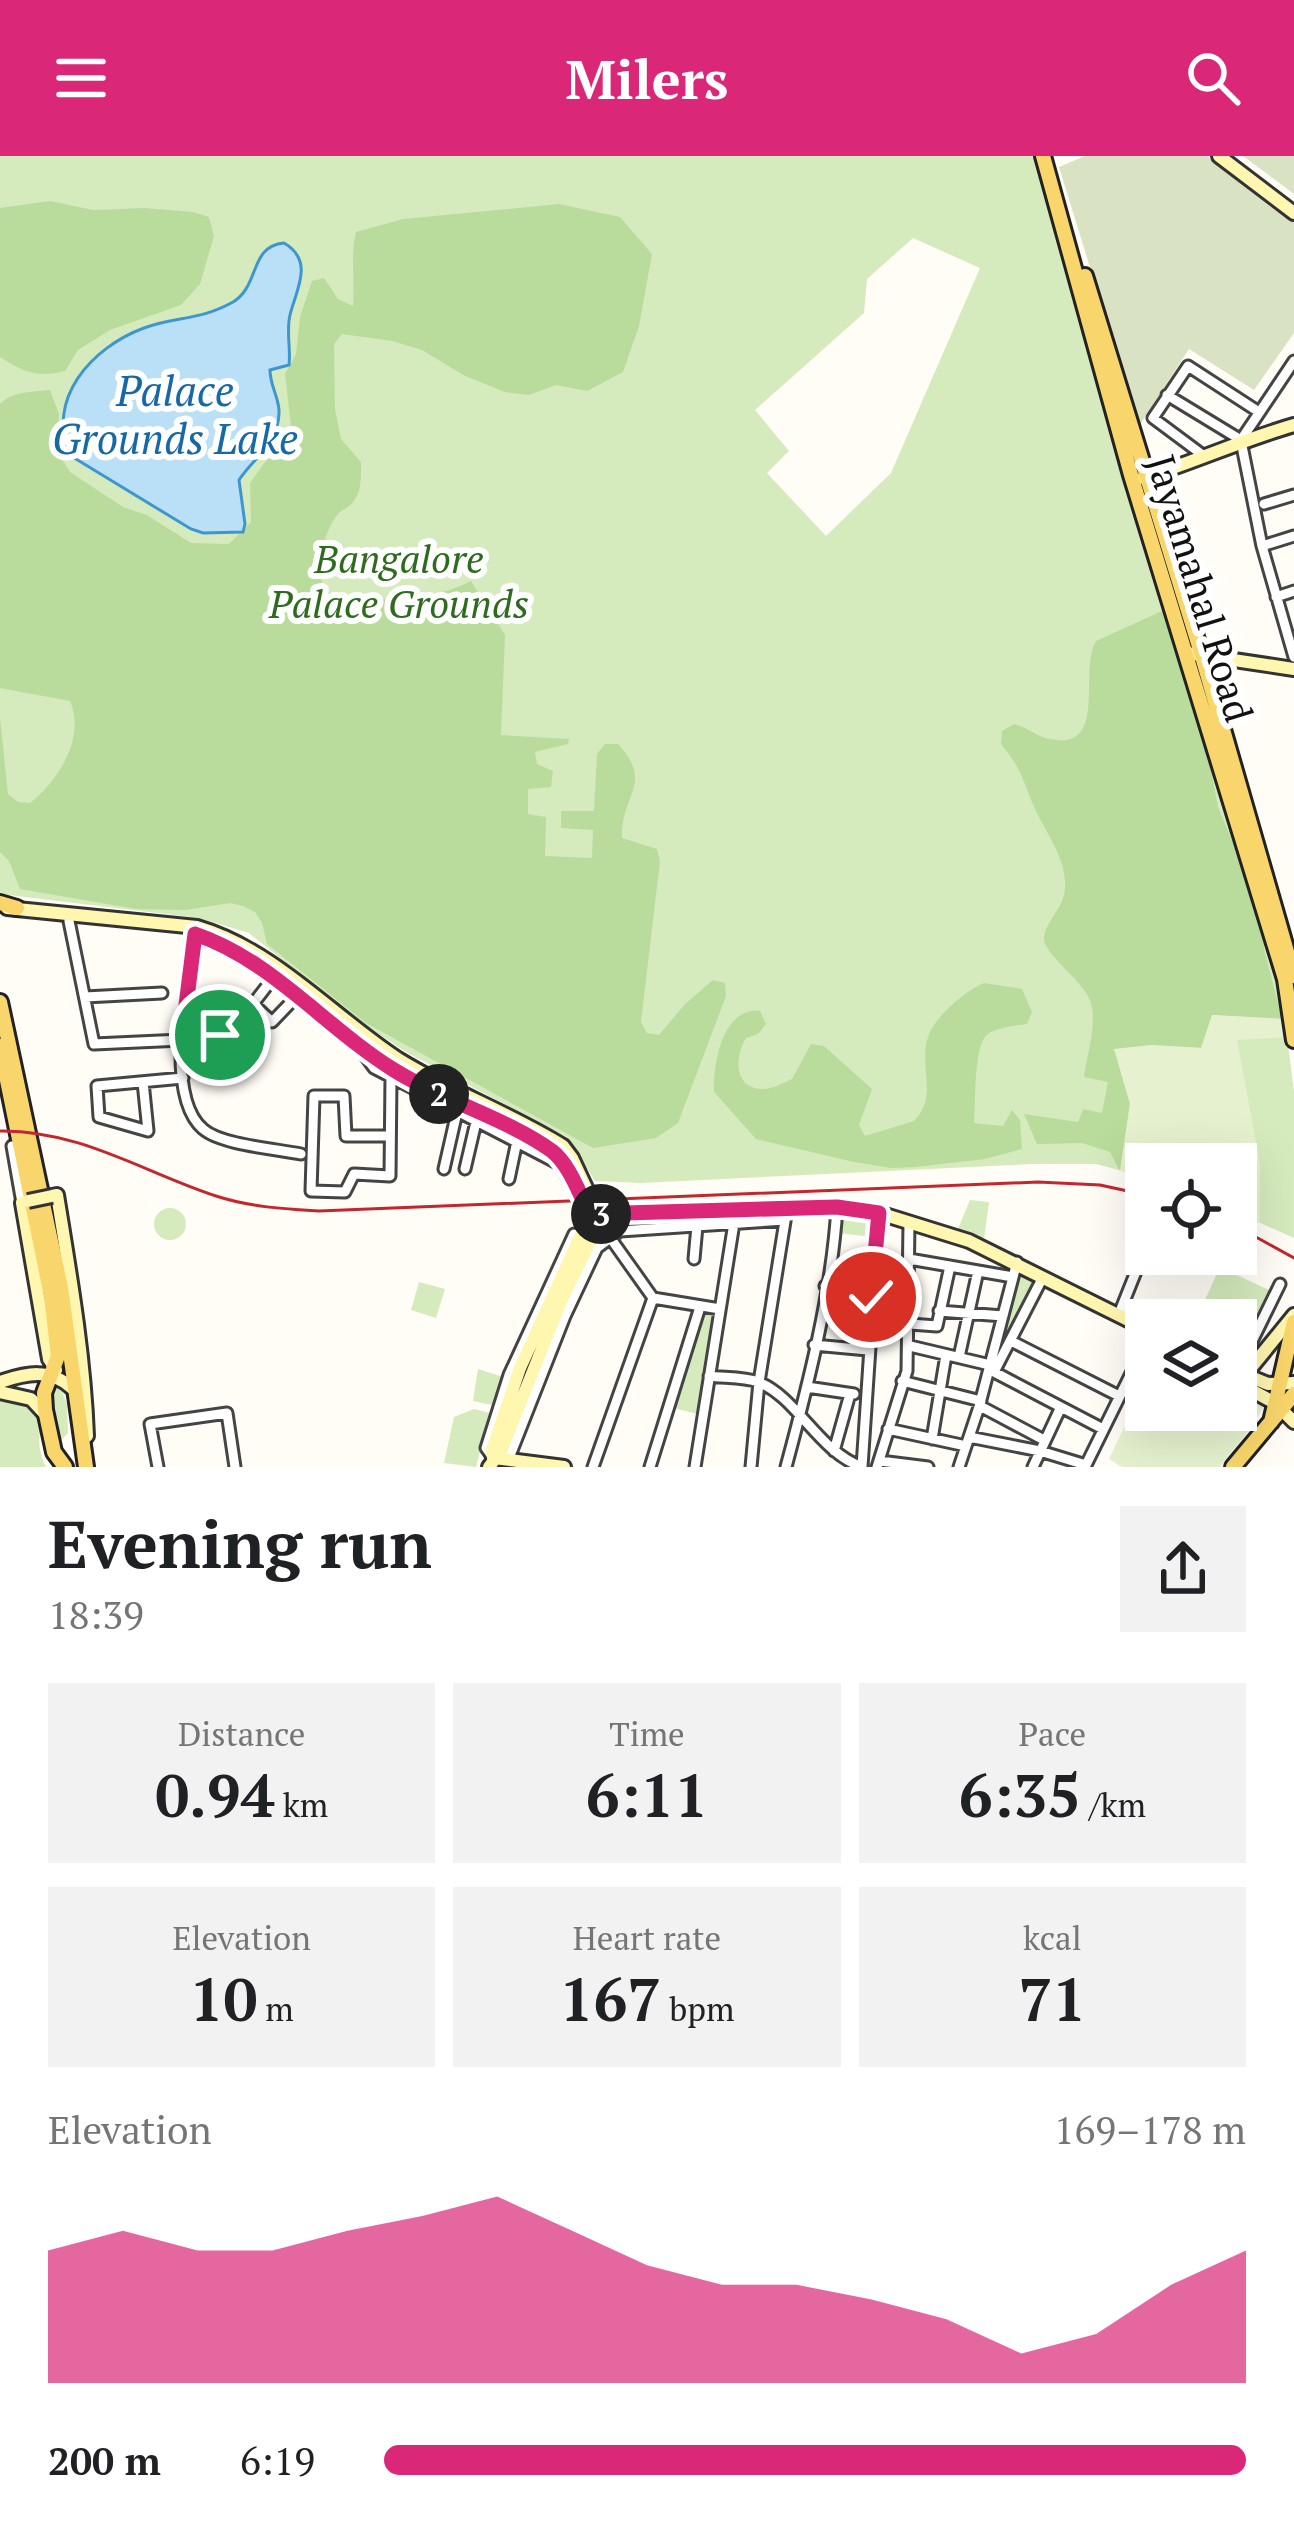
<!DOCTYPE html>
<html lang="en">
<head>
<meta charset="utf-8">
<style>
	:root { --surface:#fff; --page:#f2f2f2; --text:#202124; --muted:#757577; --accent:#db2777 }
	body { margin:0; font-family:"PT Serif",serif; background:var(--page); color:var(--text); height:100vh; display:flex; flex-direction:column; font-size:45px; white-space:nowrap }
	* { box-sizing:border-box; margin:0 }
	p { font-size:39px; color:var(--muted) }
	.icon { flex:none; width:66px; height:66px; fill:none; stroke:currentColor; stroke-width:2; stroke-linecap:round; stroke-linejoin:round }
	.map { position:relative; height:1311px; overflow:hidden }
	.details { display:flex; flex-direction:column; background:var(--surface); flex:1 }
	.details>* { flex:none }
	.tools { position:absolute; left:1125px; top:987px; display:grid; gap:24px }
	.tools a { display:grid; place-items:center; width:132px; height:132px; border-radius:0px; background:var(--surface); box-shadow:0 12px 48px #0002; font-size:60px }
	.pin { position:absolute; display:grid; place-items:center; width:102px; height:102px; color:#fff; margin:-51px; border:6px solid #fff; border-radius:50%; box-shadow:0 3px 12px #0007 }
	.km { position:absolute; width:60px; height:60px; margin:-30px; border-radius:50%; background:#222; color:#fff; font-size:33px; line-height:60px; text-align:center }
	.round { display:grid; place-items:center; flex:none; width:126px; height:126px; border-radius:0px; background:var(--page) }
	.summary { display:flex; align-items:center; justify-content:space-between; height:204px; padding:0 48px }
	h1 { font-size:66px; font-weight:600; line-height:90px }
	.figures { display:grid; grid-template-columns:repeat(3,1fr); gap:18px; height:204px; padding:12px 48px }
	.figures div { display:grid; align-content:center; border-radius:0px; background:var(--page); text-align:center }
	.figures b { font-size:60px; font-weight:600 }
	.figures small { font-size:33px; font-weight:400 }
	.figures p { font-size:33px }
	.chart { height:336px; padding:24px 48px }
	.chart p { display:flex; justify-content:space-between }
	.chart svg { width:100%; height:216px; margin-top:12px; fill:var(--accent); opacity:.7 }
	ul { padding:0 48px; list-style:none; font-size:39px }
	li { display:grid; grid-template-columns:192px 144px 1fr; align-items:center; height:90px }
	li i { height:30px; border-radius:15px; background:var(--accent) }
	header { display:flex; justify-content:space-between; align-items:center; height:156px; padding:0 48px; background:var(--accent); color:#fff; font-size:54px; font-weight:600 }
	.map>svg:first-child { display:block }
	.green { fill:#d5ebbd; fill-rule:evenodd }
	.forest { fill:#b9dc9c }
	.cemetery { fill:#d9e3c4 }
	.pitch { fill:#e6f2cf }
	.water { fill:#b9e0f7; stroke:#3f96cf; stroke-width:3 }
	.lines { fill:none; stroke-linecap:round; stroke-linejoin:round }
	.street-casing { stroke:#444; stroke-width:15 }
	.secondary-casing { stroke:#333; stroke-width:18 }
	.primary-casing { stroke:#222; stroke-width:20 }
	.street { stroke:#fff; stroke-width:9 }
	.secondary { stroke:#fff6b0; stroke-width:12 }
	.primary { stroke:#f9d66b; stroke-width:14 }
	.rail { stroke:#c4262e; stroke-width:3 }
	.secondary-bridge-casing { stroke:#333; stroke-width:18; stroke-linecap:butt }
	.secondary-bridge { stroke:#fff6b0; stroke-width:12 }
	.route-casing { stroke:#fff; stroke-width:24 }
	.route { stroke:#db2777; stroke-width:15 }
	.labels { text-anchor:middle; dominant-baseline:central; stroke-width:12; stroke-linejoin:round; paint-order:stroke }
	.park-label { font-size:39px; font-style:italic; fill:#2f6b1f; stroke:#fff }
	.street-label { font-size:39px; fill:#111; stroke:#fff }
	.water-label { font-size:42px; font-style:italic; fill:#1768a6; stroke:#fff }
</style>
</head>
<body>
<header><svg class="icon" aria-label="menu" viewBox="0 0 24 24"><path d="M4 6h16M4 12h16M4 18h16"/></svg>Milers<svg class="icon" aria-label="search" viewBox="0 0 24 24"><circle cx="10" cy="10" r="6"/><path d="M15 15l6 6"/></svg></header>
<div class="map">
<svg width="1294" height="1311" viewBox="0 0 1294 1311">
	<rect width="100%" height="100%" fill="#fffdf5"/>
	<path class="green" d="M0,0H1037L1135,357L1250,724L1282,842L1294,935V1082L1236,1056V1008H1146V1021L1096,1008H1032L641,1027L595,1025L567,981L406,896L352,860L249,777L199,762L0,738ZM913,82L980,112L891,317L826,380L767,317L789,295L755,254L864,157L867,123Z
		M970,1044L989,1046L984,1083L958,1073Z
		M154 1068a16 16 0 1 1 32 0a16 16 0 1 1-32 0Z
		M841,1056L874,1059L872,1081L838,1077Z
		M1220,1111L1273,1136L1236,1212V1164H1214L1199,1157Z
		M1017,1117L1037,1126L995,1203Z
		M419,1126L445,1133L436,1162L411,1154Z
		M701,1153L719,1154L701,1259L670,1251Z
		M478,1213L503,1221L492,1249L473,1245Z
		M52,1231L61,1233L67,1249L68,1277L61,1284L57,1281L49,1245Z
		M0,1242C69,1261 24,1268 46,1311H0Z
		M474,1253L490,1257L476,1311L444,1307L454,1261Z"/>
	<path class="forest" d="M50,45L93,54L144,52L193,56L209,61L214,80L200,128L181,149L110,174L78,194L65,215C38,222 23,216 0,201V52Z
		M559,48L620,61L652,98L639,170L623,216L587,235L556,229L529,239L505,236L465,220L422,194L392,185L342,178L334,188L335,253L341,283L361,306C361,318 362,335 354,345C350,351 343,353 338,358C323,376 315,415 325,436C370,447 429,447 471,425L505,479L501,579L569,583L568,588L535,596L537,608L553,615L551,631L528,633V658L546,661L545,700L592,702L593,674L561,672V655H594L597,598L605,588H618C655,628 620,639 622,682L657,693L660,705L641,866L647,877L659,879L685,848L713,824L725,827L726,840L678,967L656,982L593,992L366,867L267,788L262,767L255,756L243,750L230,747L186,754L136,753L20,733L9,705L0,696V562L8,638L18,646L30,647C59,624 86,581 70,545L0,532V248C13,235 32,236 50,234L59,258L57,295L70,316L123,351L147,359L191,387L229,388L251,366L250,327L291,270L285,218L296,198L300,161L312,125L324,122L338,143L353,150C355,125 350,100 356,76L403,63Z
		M1164,454L1201,562L1218,651L1262,756L1264,793L1282,863L1213,859L1202,892L1151,889L1130,948L1120,1015L1110,996L1082,987L1037,988L1024,958L1078,966L1083,953L1102,957L1108,926L1084,921C1087,898 1097,870 1091,847C1086,826 1042,798 1044,781C1046,766 1061,753 1064,739C1070,710 1051,685 1039,661C1023,630 1026,618 1001,588L1002,575L1014,568C1027,571 1037,581 1050,583C1109,596 1078,514 1096,485Z
		M984,827L1022,833L1032,856L1027,868C1015,870 998,871 988,878C973,888 976,947 974,967L1003,970L1012,954L1020,964L1022,993L985,1003L916,1011L891,1012L854,1006L756,983L714,936C713,906 723,851 760,855L766,868L758,878L746,882C735,900 733,931 761,933C771,934 783,927 792,923L811,888L824,890L872,933L859,969L865,980L914,965C939,940 918,910 928,881C935,860 965,835 984,827Z"/>
	<path class="cemetery" d="M1085,0H1207L1294,65V177L1254,234L1189,193L1139,270L1059,11Z
		M1243,0H1294V38Z"/>
	<path class="pitch" d="M1212,859L1285,863L1287,881L1237,884L1260,1008V1067L1236,1056V1008H1146V1021L1120,1015L1130,948L1114,893L1151,889L1201,892Z
		M1146,1226V1254H1236V1234L1264,1249L1252,1271L1219,1311H1122L1109,1303Z"/>
	<path class="water" d="M284,87C315,105 296,134 290,159C286,175 291,193 289,209L270,214C270,229 278,240 279,254C280,287 253,302 239,324L245,368L243,376L203,377L191,373L71,300C44,244 92,191 144,172C176,160 199,165 233,146C260,130 249,90 284,87Z"/>
	<g class="lines">
		<g class="street-casing">
			<path id="street" d="M1167,239L1241,284
				M1241,284L1294,205
				M1241,285L1262,390L1294,501
				M1200,297L1153,262L1188,210L1259,256
				M1264,348L1294,339
				M1262,390L1294,380
				M1276,441L1294,435
				M69,765L94,888L182,884
				M196,775C188,820 163,939 203,973C221,989 277,993 301,998
				M273,822L253,848L272,866L296,841
				M85,841L162,837
				M183,873L220,879L229,887
				M363,897L374,912L561,1009
				M143,926L148,975L99,961L97,930L183,922
				M390,980H346L344,940H314L311,1035L345,1036L354,1018L390,1020L391,921
				M12,990L22,1047
				M444,1013L457,956
				M465,1013L476,966
				M509,1023L517,985
				M609,1080L653,1142L720,1153
				M694,1103L697,1070
				M909,1103L1013,1121
				M825,1130L871,1141
				M939,1155L1003,1160
				M1119,1158L1145,1093
				M910,1168L937,1170L950,1110
				M1011,1185L1119,1240
				M814,1189L868,1194
				M910,1190L990,1209
				M959,1201L978,1115
				M994,1216L1043,1121
				M1237,1216L1280,1128
				M996,1217L1103,1273
				M709,1220C724,1222 744,1221 758,1226C796,1240 819,1296 862,1311
				M902,1225L981,1245
				M807,1231L854,1238
				M980,1250L1044,1284
				M888,1273L966,1290
				M969,1281L1040,1295L1086,1309
				M932,1283L946,1199
				M834,1295L850,1238
				M491,1299L486,1292L509,1219L574,1078
				M509,1302L565,1160L597,1092L620,1075L785,1064
				M880,1305L928,1311
				M158,1311L150,1268L227,1257L235,1311
				M593,1311L653,1142
				M650,1311L700,1151
				M695,1311L734,1067
				M751,1311L759,1226L786,1059
				M786,1311C808,1229 832,1136 837,1051
				M862,1311L879,1057
				M877,1311L907,1215L909,1067
				M959,1311L979,1251L1017,1106
				M1033,1311L1060,1253
				M1085,1311L1146,1187"/>
		</g>
		<g class="secondary-casing">
			<path id="secondary" d="M1219,0L1294,57
				M1143,322C1194,306 1242,284 1294,269
				M1187,497L1294,513
				M7,752L197,771C275,794 331,859 398,903C451,936 510,957 563,990L572,1002L601,1064L562,1143L501,1295L489,1311
				M192,778L239,796L339,876L395,915L556,998L590,1059
				M52,1040L57,1039C70,1119 84,1199 87,1280
				M28,1045L22,1047L49,1203L56,1214
				M597,1058L837,1051L879,1057L969,1085L1146,1173
				M1236,1215L1268,1228L1294,1227
				M1245,1219L1294,1159
				M0,1226C27,1217 50,1212 72,1232
				M1236,1226L1275,1247L1294,1266
				M0,1236L31,1243L44,1257
				M493,1302L492,1294L520,1212L590,1059
				M494,1302L564,1311"/>
		</g>
		<g class="primary-casing">
			<path id="primary" d="M1043,0L1131,319L1285,823L1294,884
				M1085,120L1201,497L1294,820
				M0,747L17,752
				M0,846L61,1132L86,1311
				M0,890L51,1140L58,1200L44,1237L45,1254L54,1296L65,1311
				M1271,1266L1294,1166
				M1233,1311L1294,1238"/>
		</g>
		<use href="#street" class="street"/>
		<use href="#secondary" class="secondary"/>
		<use href="#primary" class="primary"/>
		<path class="rail" d="M0,975C80,974 143,1016 216,1040C250,1051 284,1053 319,1055L1038,1026L1100,1029L1146,1039
			M1236,1070L1294,1102"/>
		<g class="secondary-bridge-casing">
			<path id="secondary-bridge" d="M28,1045L52,1040"/>
		</g>
		<use href="#secondary-bridge" class="secondary-bridge"/>
	</g>
	<g class="lines">
		<g class="route-casing">
			<path id="route" d="M220,879L183,873L195,778C272,804 326,872 394,914C443,945 506,962 552,995C570,1009 579,1038 590,1058L837,1051L879,1057L871,1141"/>
		</g>
		<use href="#route" class="route"/>
	</g>
	<g class="labels">
		<g class="park-label">
			<text x="399" y="402">Bangalore<tspan x="399" dy="45">Palace Grounds</tspan></text>
		</g>
		<g class="street-label">
			<text transform="translate(1201 432) rotate(73)">Jayamahal Road</text>
		</g>
		<g class="water-label">
			<text x="175" y="234">Palace<tspan x="175" dy="48">Grounds Lake</tspan></text>
		</g>
	</g>
</svg>
<div class="tools">
<a><svg class="icon" aria-label="locate" viewBox="0 0 24 24"><circle cx="12" cy="12" r="6"/><path d="M12 2v4M12 18v4M2 12h4M18 12h4"/></svg></a>
<a><svg class="icon" aria-label="layers" viewBox="0 0 24 24"><path d="M12 4l9 5-9 5-9-5zM3 14l9 5 9-5"/></svg></a>
</div>
<div class="pin" style="left:220px;top:879px;background:#1e9e55"><svg class="icon" aria-label="arrive" viewBox="0 0 24 24"><path d="M6 21V4h12l-3 4 3 4H6"/></svg></div>
<div class="pin" style="left:871px;top:1141px;background:#d93025"><svg class="icon" aria-label="check" viewBox="0 0 24 24"><path d="M5 12l5 5 9-10"/></svg></div>
<b class="km" style="left:439px;top:938px">2</b>
<b class="km" style="left:601px;top:1058px">3</b>
</div>
<section class="details">
<div class="summary"><div><h1>Evening run</h1><p>18:39</p></div><a class="round"><svg class="icon" aria-label="share" viewBox="0 0 24 24"><path d="M12 15V3M7 8l5-5 5 5M5 13v7h14v-7"/></svg></a></div>
<div class="figures">
<div><p>Distance</p><b>0.94<small> km</small></b></div>
<div><p>Time</p><b>6:11</b></div>
<div><p>Pace</p><b>6:35<small> /km</small></b></div>
</div>
<div class="figures">
<div><p>Elevation</p><b>10<small> m</small></b></div>
<div><p>Heart rate</p><b>167<small> bpm</small></b></div>
<div><p>kcal</p><b>71</b></div>
</div>
<div class="chart"><p><span>Elevation</span>169–178 m</p>
<svg viewBox="0 0 160 44" preserveAspectRatio="none"><path d="M0 44V17L10 13L20 17L30 17L40 13L50 10L60 6L70 13L80 20L90 24L100 24L110 27L120 31L130 38L140 34L150 24L160 17V44z"/></svg>
</div>
<ul>
<li><b>200 m</b>6:19<i style="width:100%"></i></li>
</ul>
</section>
</body>
</html>
